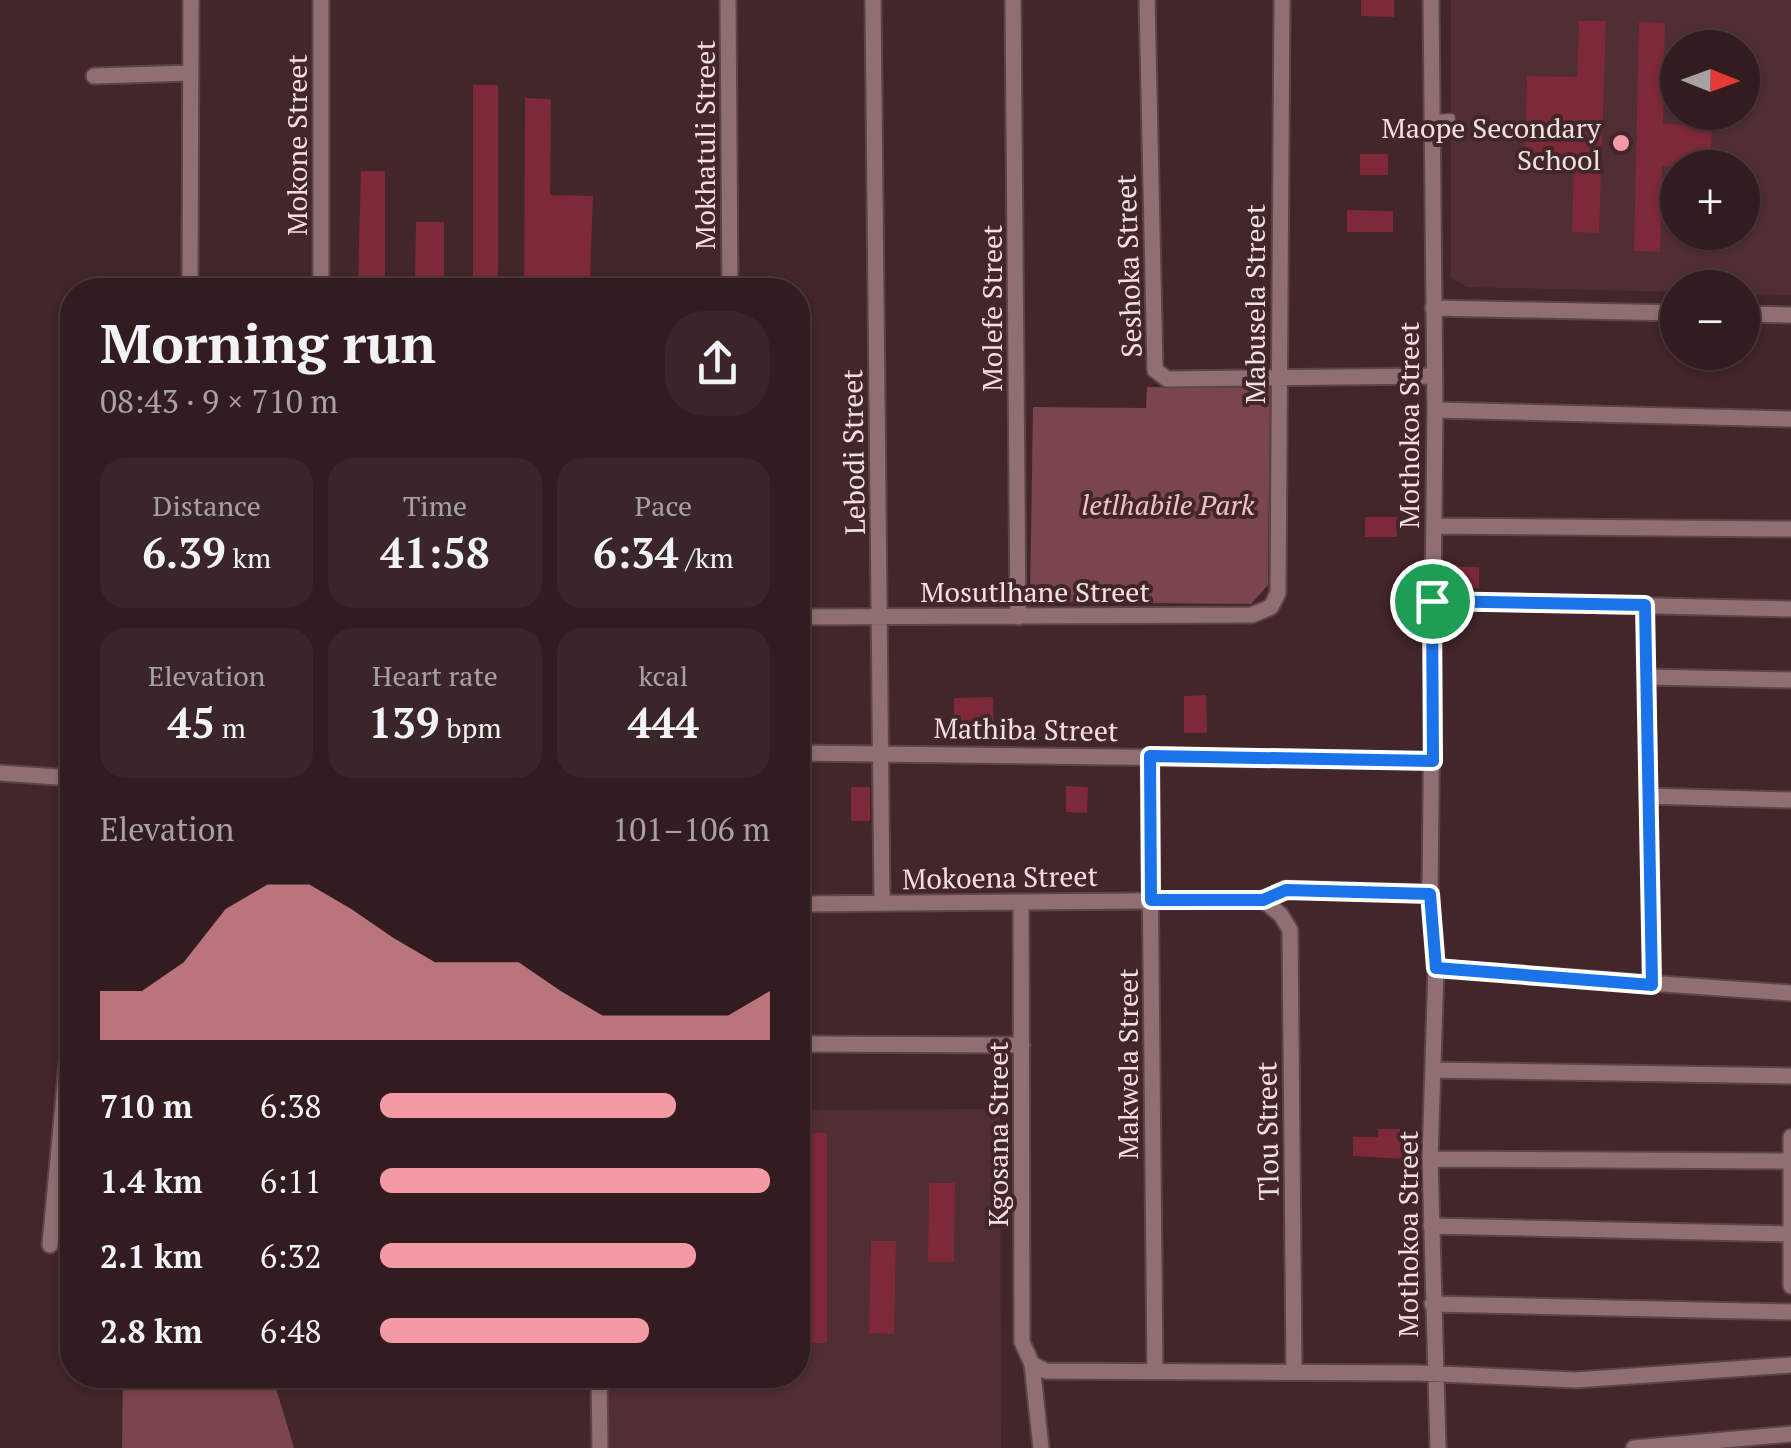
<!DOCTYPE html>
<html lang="en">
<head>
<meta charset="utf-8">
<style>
	:root { --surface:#321c1f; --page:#3a2528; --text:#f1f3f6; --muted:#a8a1a4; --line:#4d3a3d; --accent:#f49aa5 }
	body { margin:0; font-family:"PT Serif",serif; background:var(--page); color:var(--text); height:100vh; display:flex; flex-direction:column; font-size:38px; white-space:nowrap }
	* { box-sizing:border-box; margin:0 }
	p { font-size:32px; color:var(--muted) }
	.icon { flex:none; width:55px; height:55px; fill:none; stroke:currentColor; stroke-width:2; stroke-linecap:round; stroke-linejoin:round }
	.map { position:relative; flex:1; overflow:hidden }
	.sheet { position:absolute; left:60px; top:278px; width:750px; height:1110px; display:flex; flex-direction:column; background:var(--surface); border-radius:40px; box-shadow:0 2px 8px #0004,0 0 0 2px var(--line) }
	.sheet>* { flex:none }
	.needle { width:65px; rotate:91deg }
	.fabs { position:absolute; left:1660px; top:30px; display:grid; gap:20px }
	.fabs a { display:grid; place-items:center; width:100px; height:100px; border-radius:50%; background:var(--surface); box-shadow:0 2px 8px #0004,0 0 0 2px var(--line); font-size:50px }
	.pin { position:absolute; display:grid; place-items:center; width:85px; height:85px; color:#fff; margin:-42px; border:5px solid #fff; border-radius:50%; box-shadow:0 2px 10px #0007 }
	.round { display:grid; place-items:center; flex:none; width:105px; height:105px; border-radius:40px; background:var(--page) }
	.head { display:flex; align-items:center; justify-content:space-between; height:170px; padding:0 40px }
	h1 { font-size:55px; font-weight:800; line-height:75px }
	.metrics { display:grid; grid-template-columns:repeat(3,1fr); gap:15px; height:170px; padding:10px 40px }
	.metrics div { display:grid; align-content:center; border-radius:25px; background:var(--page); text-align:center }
	.metrics b { font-size:42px; font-weight:800 }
	.metrics small { font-size:28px; font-weight:400 }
	.metrics p { font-size:28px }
	.chart { height:280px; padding:20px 40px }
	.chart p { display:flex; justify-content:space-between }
	.chart svg { width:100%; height:180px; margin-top:10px; fill:var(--accent); opacity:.7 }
	ul { padding:0 40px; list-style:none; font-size:32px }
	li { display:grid; grid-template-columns:160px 120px 1fr; align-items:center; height:75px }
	li i { height:25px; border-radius:12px; background:var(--accent) }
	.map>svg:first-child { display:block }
	.built { fill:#512e33; fill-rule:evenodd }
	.green { fill:#7a454c }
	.building { fill:#7d2939 }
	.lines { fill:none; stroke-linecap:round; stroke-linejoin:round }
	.lane-casing { stroke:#5d4448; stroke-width:11 }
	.street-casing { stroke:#5d4448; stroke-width:19 }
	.lane { stroke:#906f72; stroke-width:8 }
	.street { stroke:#906f72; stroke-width:15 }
	.route-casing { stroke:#fff; stroke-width:20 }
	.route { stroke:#1a73e8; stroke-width:12 }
	.poi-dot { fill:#f49aa5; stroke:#422629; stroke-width:4 }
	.labels { text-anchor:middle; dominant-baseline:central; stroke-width:8; stroke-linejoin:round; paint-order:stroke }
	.poi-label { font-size:28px; fill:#f2dfe0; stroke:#422629; text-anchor:end }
	.street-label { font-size:28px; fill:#f2dfe0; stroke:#422629 }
	.park-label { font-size:28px; font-style:italic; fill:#f3c1c5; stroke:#422629 }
</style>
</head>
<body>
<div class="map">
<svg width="1791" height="1448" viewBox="0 0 1791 1448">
	<rect width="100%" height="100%" fill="#422629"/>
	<path class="built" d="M1451,0H1791V295L1743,294L1742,288H1678L1677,292L1467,287L1451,278ZM1678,48H1742V112H1678ZM1678,168H1742V232H1678Z
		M1000,1109L1001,1448H608L607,1375H798V1110Z"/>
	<path class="green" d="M1147,387L1270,388L1268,585L1251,604L1030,602L1033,407L1146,408Z
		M123,1375H272L294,1448H122Z"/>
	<path class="building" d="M1361,0H1394V17L1361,16Z
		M1579,21H1606L1599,233L1572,232L1574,159L1525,158L1527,76L1577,77Z
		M1639,22L1665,23L1663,124L1712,126L1710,168L1662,166L1660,252L1634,251Z
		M473,85H498V290H473Z
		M525,98L551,99L550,195L593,196L590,278L550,277L549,290H524Z
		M1360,154H1388V175H1360Z
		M361,171H385V284L358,283Z
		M1347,210L1393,211V232H1347Z
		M416,222H444V276H415Z
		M1365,517H1397V537H1365Z
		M1449,567H1479V588H1449Z
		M1206,695L1207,733H1184V696Z
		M993,697L994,730H954V698Z
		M1066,786L1088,787L1087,813L1066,812Z
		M851,787H870V821H851Z
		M1378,1129H1400L1404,1159L1353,1156V1137H1378Z
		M801,1133H827V1343H800Z
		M929,1183H955L954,1262H928Z
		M871,1241H896L894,1334L869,1333Z"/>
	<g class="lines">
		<g class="lane-casing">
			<path id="lane" d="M1431,119L1451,118"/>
		</g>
		<g class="street-casing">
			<path id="street" d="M321,0V290
				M728,0L730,290
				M873,0L882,903
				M1013,0L1018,617
				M1147,0L1155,370L1167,379L1433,376
				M1431,0L1435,410L1430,893L1436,968L1430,1159L1438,1448
				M94,76L191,73
				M190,290L191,0
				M1433,308L1678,313
				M1742,314L1791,315
				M1435,410L1791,419
				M1434,526L1791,529
				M1432,601L1791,609
				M1645,605L1653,985
				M798,617L1252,615L1271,607L1278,593L1282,0
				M1646,677L1791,680
				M798,753L1433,761
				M1149,756L1155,1372
				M0,773L72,778
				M1648,796L1791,800
				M1263,900L1281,915L1290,930L1294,1372
				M1021,902L1022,1342L1032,1364L1041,1448
				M798,904L1263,900L1286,889L1430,893
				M1436,968L1791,993
				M798,1044L1022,1045
				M1434,1070L1791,1076
				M1791,1137V1286
				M1430,1159L1791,1161
				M1431,1226L1790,1234
				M50,1245L72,1010
				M1432,1304L1791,1312
				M1032,1364L1046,1371L1417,1373L1576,1380L1791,1365
				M599,1375L600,1448
				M1634,1448L1791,1434"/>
		</g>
		<use href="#lane" class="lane"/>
		<use href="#street" class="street"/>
	</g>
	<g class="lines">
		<g class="route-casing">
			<path id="route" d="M1432,601L1645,605L1652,985L1436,968L1430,894L1286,890L1263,900H1151L1150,756L1433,761Z"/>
		</g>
		<use href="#route" class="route"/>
	</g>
	<circle class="poi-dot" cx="1621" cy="143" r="10"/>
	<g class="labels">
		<g class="poi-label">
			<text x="1601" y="127">Maope Secondary<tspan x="1601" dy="32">School</tspan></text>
		</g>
		<g class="street-label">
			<text transform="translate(296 145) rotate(-90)">Mokone Street</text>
			<text transform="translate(704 145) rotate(-90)">Mokhatuli Street</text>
			<text transform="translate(1128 266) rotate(-92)">Seshoka Street</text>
			<text transform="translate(1254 304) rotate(-90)">Mabusela Street</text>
			<text transform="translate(991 308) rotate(-90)">Molefe Street</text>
			<text transform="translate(1408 425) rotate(-90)">Mothokoa Street</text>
			<text transform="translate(853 452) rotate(-91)">Lebodi Street</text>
			<text x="1035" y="591">Mosutlhane Street</text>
			<text transform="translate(1026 729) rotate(1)">Mathiba Street</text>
			<text transform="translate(1000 877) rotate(-1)">Mokoena Street</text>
			<text transform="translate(1127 1064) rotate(-90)">Makwela Street</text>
			<text transform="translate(1267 1131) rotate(-91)">Tlou Street</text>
			<text transform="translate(997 1134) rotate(-90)">Kgosana Street</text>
			<text transform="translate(1407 1234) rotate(-90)">Mothokoa Street</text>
		</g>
		<g class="park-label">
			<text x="1168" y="504">letlhabile Park</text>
		</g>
	</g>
</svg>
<div class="fabs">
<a><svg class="needle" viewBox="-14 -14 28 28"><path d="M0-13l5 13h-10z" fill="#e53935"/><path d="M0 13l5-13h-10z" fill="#a8a1a4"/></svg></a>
<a>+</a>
<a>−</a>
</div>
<div class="pin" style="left:1432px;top:601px;background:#1e9e55"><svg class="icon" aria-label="arrive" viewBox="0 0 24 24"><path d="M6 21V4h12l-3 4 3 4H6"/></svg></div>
<section class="sheet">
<div class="head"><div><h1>Morning run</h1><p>08:43 · 9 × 710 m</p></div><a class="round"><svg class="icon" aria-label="share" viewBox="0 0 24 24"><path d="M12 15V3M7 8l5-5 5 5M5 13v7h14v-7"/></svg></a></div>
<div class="metrics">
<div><p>Distance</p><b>6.39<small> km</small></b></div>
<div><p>Time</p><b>41:58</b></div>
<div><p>Pace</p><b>6:34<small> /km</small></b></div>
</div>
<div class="metrics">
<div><p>Elevation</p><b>45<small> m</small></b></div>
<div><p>Heart rate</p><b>139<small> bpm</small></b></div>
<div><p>kcal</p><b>444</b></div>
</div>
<div class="chart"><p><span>Elevation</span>101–106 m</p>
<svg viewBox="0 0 160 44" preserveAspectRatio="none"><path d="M0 44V32L10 32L20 25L30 12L40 6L50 6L60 12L70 19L80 25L90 25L100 25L110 32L120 38L130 38L140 38L150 38L160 32V44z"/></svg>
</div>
<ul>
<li><b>710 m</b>6:38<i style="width:76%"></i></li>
<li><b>1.4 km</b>6:11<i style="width:100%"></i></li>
<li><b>2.1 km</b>6:32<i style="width:81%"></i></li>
<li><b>2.8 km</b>6:48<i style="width:69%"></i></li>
</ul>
</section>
</div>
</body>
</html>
